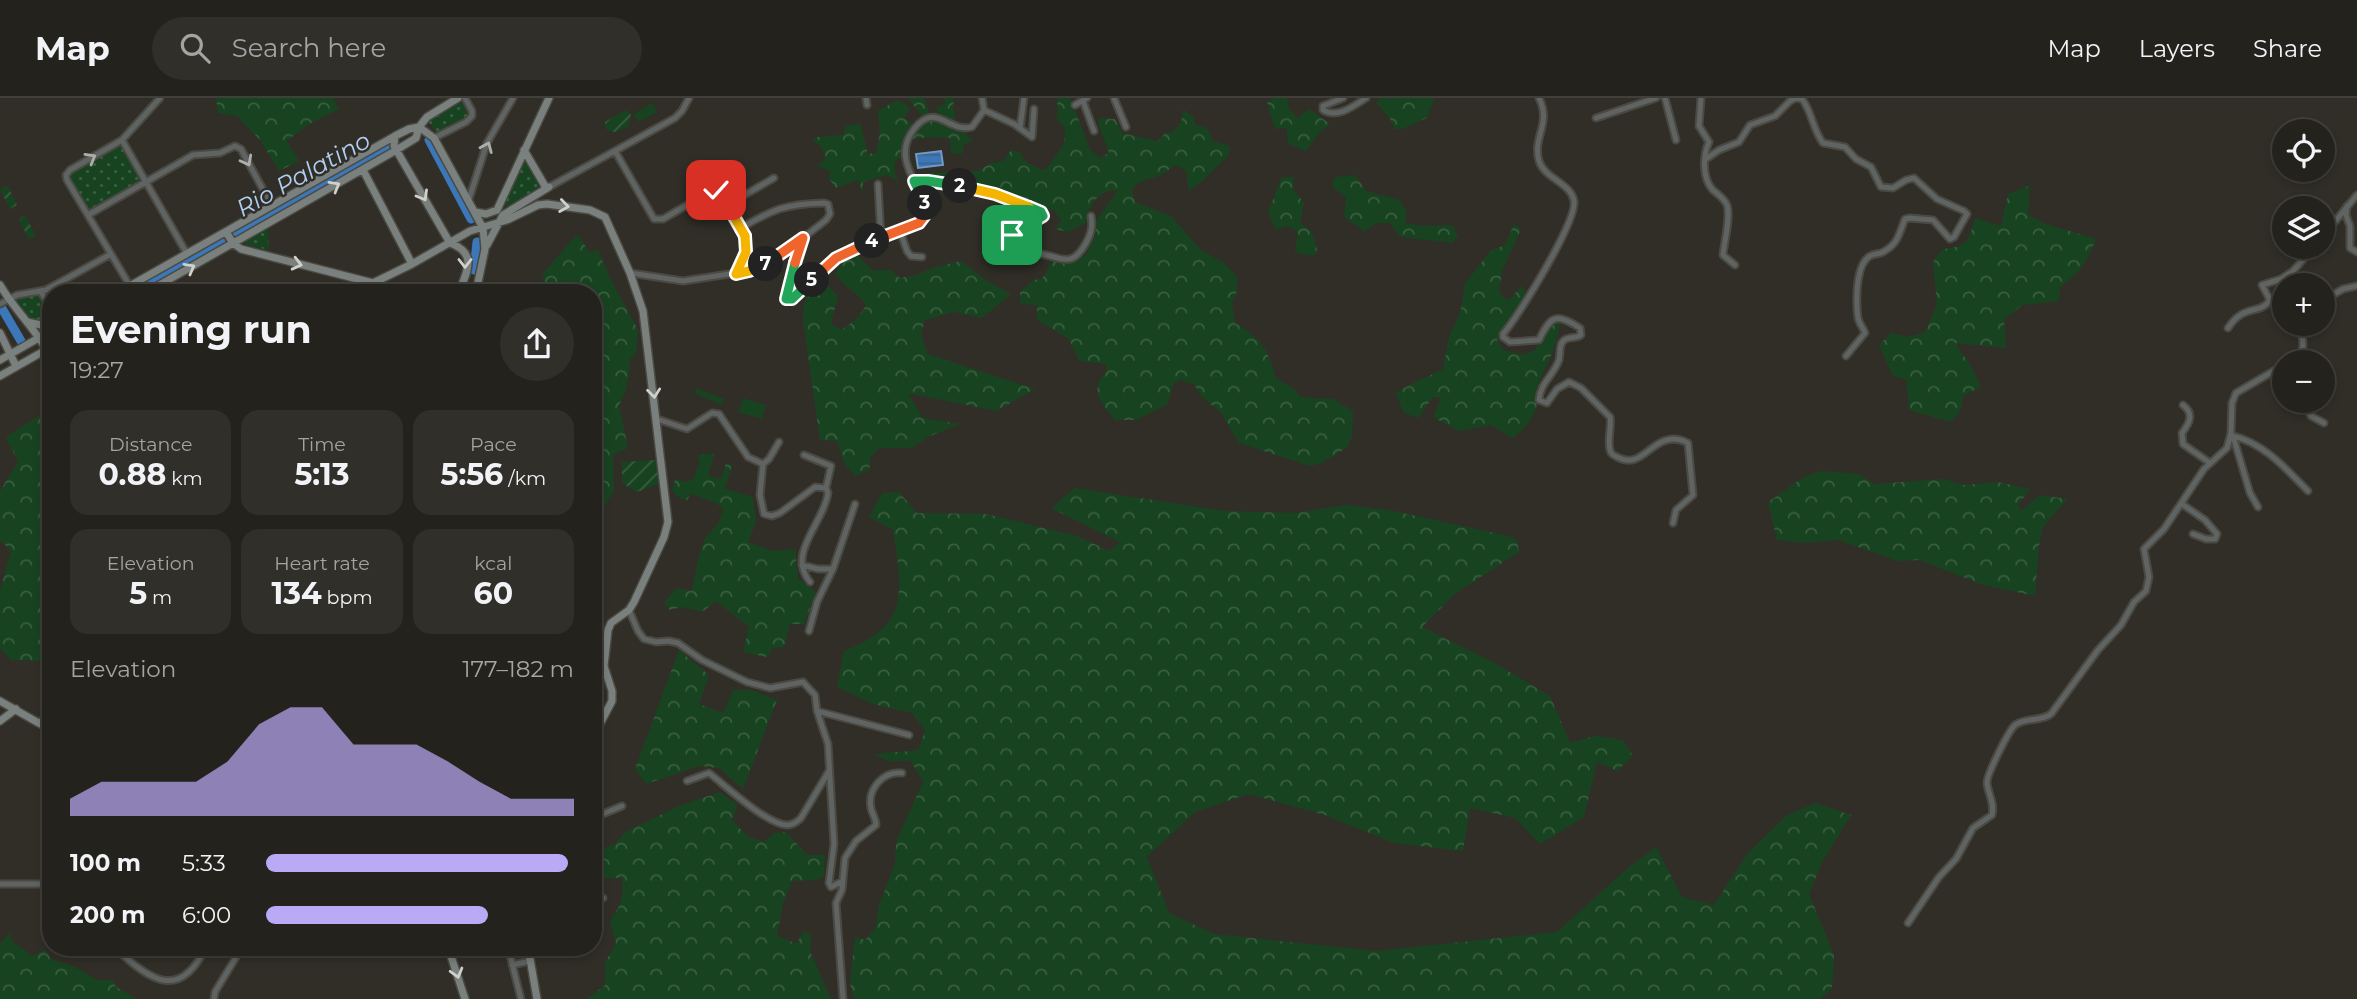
<!DOCTYPE html>
<html lang="en">
<head>
<meta charset="utf-8">
<style>
	:root { --surface:#24221d; --page:#302f2a; --text:#f1f3f6; --muted:#a3a4a4; --line:#413f3b; --accent:#baaaf6 }
	body { margin:0; font-family:Montserrat,sans-serif; background:var(--page); color:var(--text); height:100vh; display:flex; flex-direction:column; font-size:26px; white-space:nowrap }
	* { box-sizing:border-box; margin:0 }
	p { font-size:23px; color:var(--muted) }
	.icon { flex:none; width:38px; height:38px; fill:none; stroke:currentColor; stroke-width:2; stroke-linecap:round; stroke-linejoin:round }
	.map { position:relative; flex:1; overflow:hidden }
	.drawer { position:absolute; left:42px; top:186px; width:560px; height:672px; display:flex; flex-direction:column; background:var(--surface); border-radius:28px; box-shadow:0 4px 10px #0003,0 0 0 2px var(--line) }
	.drawer>* { flex:none }
	.buttons { position:absolute; left:2272px; top:21px; display:grid; gap:14px }
	.buttons a { display:grid; place-items:center; width:63px; height:63px; border-radius:50%; background:var(--surface); box-shadow:0 4px 10px #0003,0 0 0 2px var(--line); font-size:35px }
	.pin { position:absolute; display:grid; place-items:center; width:60px; height:60px; color:#fff; margin:-30px; border-radius:14px; box-shadow:0 4px 10px #0006 }
	.km { position:absolute; width:35px; height:35px; margin:-18px; border-radius:50%; background:#222; color:#fff; font-size:19px; line-height:35px; text-align:center }
	.round { display:grid; place-items:center; flex:none; width:74px; height:74px; border-radius:37px; background:var(--page) }
	.overview { display:flex; align-items:center; justify-content:space-between; height:119px; padding:0 28px }
	h1 { font-size:38px; font-weight:700; line-height:52px }
	.metrics { display:grid; grid-template-columns:repeat(3,1fr); gap:10px; height:119px; padding:7px 28px }
	.metrics div { display:grid; align-content:center; border-radius:18px; background:var(--page); text-align:center }
	.metrics b { font-size:30px; font-weight:700 }
	.metrics small { font-size:19px; font-weight:400 }
	.metrics p { font-size:19px }
	.chart { height:196px; padding:14px 28px }
	.chart p { display:flex; justify-content:space-between }
	.chart svg { width:100%; height:126px; margin-top:7px; fill:var(--accent); opacity:.7 }
	ul { padding:0 28px; list-style:none; font-size:23px }
	li { display:grid; grid-template-columns:112px 84px 1fr; align-items:center; height:52px }
	li i { height:18px; border-radius:9px; background:var(--accent) }
	header { display:flex; align-items:center; gap:42px; box-sizing:border-box; height:98px; padding:0 35px; background:var(--surface); border-bottom:2px solid var(--line) }
	header strong { font-size:33px }
	nav { display:flex; gap:38px; margin-inline-start:auto; font-size:24px }
	.search { width:490px; height:63px; background:var(--page); display:flex; align-items:center; gap:18px; box-sizing:border-box; padding:0 24px; border-radius:38px; color:var(--muted); font-size:26px }
	.map>svg:first-child { display:block }
	.grass { fill:url(#grass-dots) }
	.forest { fill:url(#forest-crowns) }
	.garden { fill:url(#garden-furrows) }
	.pitch { fill:#184320 }
	.water { fill:url(#water-rules); stroke:#709ac7; stroke-width:2 }
	.lines { fill:none; stroke-linecap:round; stroke-linejoin:round }
	.river { stroke:#3b77b9; stroke-width:9 }
	.street-casing { stroke:#4a4942; stroke-width:9 }
	.secondary-casing { stroke:#4a4942; stroke-width:10 }
	.street { stroke:#5f6361; stroke-width:5 }
	.secondary { stroke:#7a807d; stroke-width:7 }
	.oneway { stroke:#adaeab }
	.oneway2 { stroke:#d0d1cc }
	.split-1-casing { stroke:#fff; stroke-width:14 }
	.split-2-casing { stroke:#fff; stroke-width:14 }
	.split-3-casing { stroke:#fff; stroke-width:14 }
	.split-4-casing { stroke:#fff; stroke-width:14 }
	.split-5-casing { stroke:#fff; stroke-width:14 }
	.split-6-casing { stroke:#fff; stroke-width:14 }
	.split-7-casing { stroke:#fff; stroke-width:14 }
	.split-8-casing { stroke:#fff; stroke-width:14 }
	.split-9-casing { stroke:#fff; stroke-width:14 }
	.split-1 { stroke:#22a559; stroke-width:9 }
	.split-2 { stroke:#f5b400; stroke-width:9 }
	.split-3 { stroke:#22a559; stroke-width:9 }
	.split-4 { stroke:#f0652b; stroke-width:9 }
	.split-5 { stroke:#f0652b; stroke-width:9 }
	.split-6 { stroke:#22a559; stroke-width:9 }
	.split-7 { stroke:#f0652b; stroke-width:9 }
	.split-8 { stroke:#f5b400; stroke-width:9 }
	.split-9 { stroke:#f5b400; stroke-width:9 }
	.labels { text-anchor:middle; dominant-baseline:central; stroke-width:5; stroke-linejoin:round; paint-order:stroke }
	.water-label { font-size:24px; font-style:italic; fill:#b0cef2; stroke:#302e27 }
</style>
</head>
<body>
<header>
<strong>Map</strong>
<div class="search"><svg class="icon" aria-label="search" viewBox="0 0 24 24"><circle cx="10" cy="10" r="6"/><path d="M15 15l6 6"/></svg>Search here</div>
<nav><a>Map</a><a>Layers</a><a>Share</a></nav>
</header>
<div class="map">
<svg width="2357" height="901" viewBox="0 0 2357 901">
	<defs>
		<pattern id="grass-dots" width="8" height="8" patternUnits="userSpaceOnUse" patternTransform="scale(1.75)"><rect width="8" height="8" fill="#184320"/><path d="M2 2h.1M6 6h.1" fill="none" stroke="#3a5e40" stroke-width="1.8" stroke-linecap="round"/></pattern>
		<pattern id="forest-crowns" width="20" height="18" patternUnits="userSpaceOnUse" patternTransform="scale(1.75)"><rect width="20" height="18" fill="#184320"/><path d="M2 6a3 3 0 1 1 6 0M12 15a3 3 0 1 1 6 0" fill="none" stroke="#3a5e40"/></pattern>
		<pattern id="garden-furrows" width="10" height="10" patternUnits="userSpaceOnUse" patternTransform="scale(1.75)"><rect width="10" height="10" fill="#184320"/><path d="M-1 1l2-2M0 10L10 0M9 11l2-2" fill="none" stroke="#3a5e40"/></pattern>
		<pattern id="water-rules" width="6" height="5" patternUnits="userSpaceOnUse" patternTransform="scale(1.75)"><rect width="6" height="5" fill="#3b77b9"/><path d="M0 2.5h6" fill="none" stroke="#406185"/></pattern>
	</defs>
	<rect width="100%" height="100%" fill="#302e27"/>
	<path class="grass" d="M457,4L464,7L468,14L467,19L439,36L429,25L430,21Z
		M122,48L141,82L93,110L86,109L71,85V76L117,49Z
		M525,56L543,89L508,109L504,102Z
		M268,130L269,152L244,146L246,143Z
		M23,198H42L51,214V226L30,222L14,204L15,201Z"/>
	<path class="forest" d="M216,0H333L339,11L309,26L287,43L299,63L279,73L260,42L237,18L218,15Z
		M907,0H924L930,17L924,19Z
		M944,0H953L955,25L939,16L936,9L946,6Z
		M1057,0H1070L1090,51L1099,60L1109,55L1099,28V20L1115,21L1122,34L1126,36L1158,43L1165,35L1174,33L1181,24L1183,11L1193,19L1196,27L1207,30L1213,43L1229,48V57C1215,69 1205,83 1189,93L1186,72L1174,67C1170,71 1164,76 1158,78C1146,83 1140,80 1132,93L1135,104L1171,118L1201,152L1224,165L1237,179V193L1232,205L1235,225C1259,239 1269,251 1275,279L1295,292L1301,299L1333,301L1353,313L1352,335L1348,349L1321,365L1310,368L1239,345L1221,315L1200,297L1194,286L1179,282L1173,287L1168,306L1136,322H1115C1101,305 1088,292 1107,273L1106,266L1079,263L1069,241L1037,222V208L1020,205V194L1034,182L1042,181L1052,163L1065,166L1085,158L1096,136V123L1118,92C1097,92 1090,106 1086,125L1068,134L1056,131L1061,122L1054,112H1043L1036,106L979,89L922,80L927,75L978,73L991,65L1003,63L1011,52L1021,54C1024,67 1031,65 1042,72L1047,70L1064,46L1065,30L1056,20L1058,14Z
		M1274,0H1287L1289,11L1298,20L1309,11L1330,26L1319,35L1306,53L1288,46L1287,30L1275,31L1267,4Z
		M1379,0H1434L1427,20L1402,31H1395L1390,21L1377,5Z
		M897,2L907,7L910,11L904,20L914,27L904,40L902,59L895,62V75L898,83L887,77L863,84V96L858,82L836,90L829,81L830,73L817,68L825,62C824,52 821,47 813,43L817,39L843,37L846,28L860,25L868,56L876,55L880,35L878,13Z
		M940,22L954,33L965,34L968,39L972,40V43L964,46L963,55L951,56L950,40L931,39L912,41L923,26Z
		M1355,77L1366,93L1399,102L1406,112V125L1423,128L1452,127L1458,138L1452,145L1401,139L1389,125H1376L1365,134L1344,119L1346,100L1332,88L1335,79Z
		M1282,79H1294L1293,91L1304,105L1300,125L1312,134L1318,155L1309,158L1295,154L1298,134L1287,128L1276,132L1268,114Z
		M2030,87L2028,116L2043,125L2096,141C2087,164 2080,175 2060,189L2059,203L2023,207L2004,221L2006,250L1955,245L1971,268L1981,289L1964,297L1960,314L1951,324L1909,312L1906,281L1893,278L1879,247L1891,235L1908,239L1925,234L1937,207L1933,164L1943,151C1968,149 1969,142 1975,120L2001,128L2008,96Z
		M1514,126L1521,131L1502,173L1499,195L1509,203L1521,188L1527,195L1497,241L1503,252L1523,257L1535,252L1551,223H1560C1558,249 1546,267 1537,290C1535,296 1538,301 1537,306C1534,321 1523,332 1512,340L1491,327L1459,333L1433,319L1441,300L1433,299L1418,320L1403,314L1396,295C1412,284 1426,280 1443,271L1449,239L1460,215L1465,186L1490,153L1505,147Z
		M576,138L580,139L589,154L598,152L610,180L638,232L636,255L630,261C629,279 628,292 619,307L628,350L613,356L614,393L598,419L593,458V194H545L543,175Z
		M858,158L872,172H890L900,180L916,177L932,170L961,163L987,183L1011,196L982,220L954,214L925,222L921,236L928,256L1035,291L996,313L908,295L923,320L960,326L928,339L912,350H879L871,359L869,372L855,378L844,365L837,343L820,342L803,222C803,198 809,190 826,174L829,189L838,198L831,225L841,232C852,225 860,219 866,207C858,195 845,190 835,176L842,164Z
		M51,310V563L11,562L0,550V493L11,453L0,442V393L18,364L6,339Z
		M714,356L708,378L721,381L726,365L732,367L725,391L753,399L756,424L748,444L772,453L795,451L798,480L816,494L804,526H790L784,549L773,550L767,559L743,554L749,529L716,503L702,514L682,509L670,512L664,504L677,490L692,493C694,482 701,445 707,438C716,428 721,425 723,410L714,404L691,396L687,402L680,400L672,393L675,381L687,384L694,380L700,364L697,357Z
		M1822,373L1859,376L1874,386L1944,381L1963,387L1998,384L2030,391L2018,407L2021,413L2040,397L2067,401L2043,429L2039,448L2035,498L1980,486L1920,462L1897,463L1839,442L1803,445L1777,442L1768,404L1804,379Z
		M1075,390L1224,413L1296,415L1346,407L1389,412L1508,438L1517,442L1519,454L1456,495L1422,529L1493,564L1550,598L1570,645L1595,638L1623,642L1633,658L1617,673L1597,664L1584,719L1540,746L1515,720L1470,710L1463,753L1394,745L1325,717L1248,696L1195,714L1147,759L1169,815L1214,836L1376,853L1557,834L1629,769L1656,749L1682,799L1714,807L1748,755L1787,717L1815,705L1851,717L1822,764L1809,796L1834,857L1832,890L1820,901H854L850,886L855,839L865,842L876,829L878,810L895,765L896,744L923,684L911,663H889L875,657C890,652 904,656 919,651L925,632L912,615L873,606L837,589L844,553C911,528 902,491 893,432L869,419L882,395L899,394L917,415L986,416L1077,438L1110,453L1120,444L1051,410Z
		M679,552L709,577L699,606L723,615L733,592H751L777,602L743,691L719,670L699,668L646,686L635,671Z
		M720,694L738,707L732,722L747,738L764,744L774,735L786,734L807,757H825L824,778L817,782L792,783L783,806L777,837L796,846L804,833L811,837L810,853L831,901H587L605,887V864L616,846L610,823C621,808 624,799 622,780H593V757L600,751L615,746L625,734L679,708Z
		M10,835L11,842L32,858L45,852L51,861L75,869L97,882H112L116,889L137,901H0V845Z"/>
	<path class="garden" d="M623,13H628L631,17L628,29L615,34L608,33L605,29V24Z
		M5,88H8L17,107L10,111L0,92Z
		M23,118L26,119L36,138L29,141L19,122Z
		M656,362L660,385L637,394L622,385V364Z"/>
	<path class="pitch" d="M652,5L657,14L638,24L634,16Z
		M696,290L724,301L722,307L694,295Z
		M743,300L766,307L762,321L738,314Z"/>
	<path class="water" d="M941,53L943,67L918,70L916,56Z"/>
	<g class="lines">
		<path class="river" d="M429,42L471,121
			M237,135L388,50
			M474,172L477,144
			M137,193L221,144
			M0,207L21,243"/>
		<g class="street-casing">
			<path id="street" d="M866,0L867,7
				M1114,0L1126,29
				M1343,0L1323,8V12C1337,21 1354,8 1366,0
				M1539,0C1552,26 1532,39 1539,63C1545,81 1571,85 1574,103C1577,123 1519,218 1503,236V239L1510,244L1539,242C1551,217 1556,215 1580,230L1581,237C1576,241 1572,238 1566,241C1558,245 1561,255 1559,262C1554,277 1540,285 1539,302L1547,305L1557,291L1569,284L1581,290L1610,319C1612,329 1607,341 1610,352C1611,356 1613,357 1617,359C1639,371 1649,346 1667,342C1674,340 1682,342 1688,345L1693,397L1676,412L1673,425
				M1665,0L1676,42
				M1701,0L1699,28L1709,44C1703,57 1702,79 1712,91C1717,96 1724,100 1727,107C1731,118 1724,145 1723,157L1735,167
				M1083,3L1094,33
				M1075,7L1087,0
				M984,12L1014,26L1032,39L1034,11
				M1596,20L1656,0
				M1020,30L1024,0
				M434,40L466,24L472,18V13L465,0
				M122,42L187,156
				M615,53L654,121H663L713,92L720,94C739,127 757,138 736,175
				M1706,61L1719,52L1739,44L1750,27L1775,18L1790,3L1796,0L1802,1C1812,14 1813,32 1823,45L1845,49L1856,61L1871,69L1881,89L1893,90L1906,82L1914,80L1937,101L1964,113L1967,116L1954,139L1950,141L1933,122L1909,120L1905,121C1899,136 1898,147 1881,155C1877,156 1873,156 1870,158C1855,167 1856,205 1858,220C1859,226 1863,229 1865,235L1846,258
				M913,83C958,82 1001,98 1041,114L1043,119L1037,123L1015,120L1008,126V131L1012,137H1028L1029,143L1024,154L1028,157C1055,150 1068,178 1086,145C1091,136 1093,129 1091,118
				M878,86L881,140
				M549,89L675,20L682,13L689,0
				M469,101L487,45L513,0
				M727,107L774,80
				M2347,108L2346,117L2350,128V150L2357,154
				M88,117L193,57L220,55L235,48L241,51L272,108
				M900,133L907,153L911,158L922,159
				M2322,139L2357,97
				M803,140L785,198L787,202L792,201L836,160L914,127C951,108 882,71 914,31C936,3 948,35 972,29L984,12L982,0
				M630,175L683,183L749,173L766,166L803,140L826,122L830,116L828,106L824,105C785,106 774,111 741,130
				M130,188L67,82L66,77L70,72L122,42L160,0
				M41,194L51,210
				M2322,203L2343,191L2357,188
				M0,206L17,197L46,192L111,156
				M2228,230C2232,224 2236,219 2242,216C2252,210 2263,213 2270,202L2262,187L2281,181L2293,173L2314,149
				M2290,264C2308,254 2303,244 2300,226
				M2274,273L2284,282
				M2302,303L2311,318L2324,325
				M2183,307C2195,316 2189,326 2182,335L2183,346L2210,365
				M657,321L687,331L712,315L719,316L748,359L763,366L769,361L779,344
				M2233,338C2264,345 2287,372 2308,393
				M2233,338L2250,395L2258,409
				M804,357L831,368L826,390
				M763,366L760,397L764,416L772,418L780,415L815,389L826,390L828,395C824,425 786,455 810,484
				M2182,406L2205,422L2217,436L2215,441H2206L2193,436
				M802,467L818,471H833
				M629,512L638,533L644,541L656,544L669,543L678,545L702,562L747,584L770,590L803,584L815,597L817,613L828,646L834,746L829,785L831,789L843,783
				M809,533L817,504L833,471L855,406
				M593,552L604,554
				M817,613L909,637
				M687,683L709,675C726,688 766,726 787,727C793,727 797,724 801,720L829,673
				M593,720L622,708
				M0,786H51
				M593,803L603,800
				M1908,825L1939,779L1956,761L1973,730L1992,717C1995,705 1988,696 1987,685C1986,678 2009,632 2015,627C2026,619 2040,624 2051,616L2098,552L2121,527L2134,504L2146,493L2149,479L2144,451L2164,431L2204,371L2227,350L2231,335L2232,305L2236,295L2284,267
				M114,849C153,886 181,901 206,849
				M508,849L521,901
				M512,867L530,863
				M214,901L215,894L238,856V849
				M843,901L836,805L842,792L845,760L856,743L876,727C876,720 872,716 871,710C867,690 884,673 902,675"/>
		</g>
		<g class="secondary-casing">
			<path id="secondary" d="M458,0L427,19L419,29L434,40L483,130L485,151L476,194
				M395,38L394,48L450,145C477,155 468,172 459,194
				M524,52L545,88L544,92
				M363,72L412,166
				M497,112L549,0
				M475,114L486,116L497,112
				M226,134L233,145L241,151L373,185L412,166L470,133L507,122L538,107L547,106L590,112L605,119L630,175L643,213L668,424L664,439L634,504L629,512L611,525L608,532L604,568L612,593V603L593,639
				M487,147L503,117L549,89
				M0,187C13,210 33,228 46,251
				M119,194L395,38L409,31L419,29L416,40L393,54L147,194
				M27,224L51,229
				M0,235L16,268
				M0,262L51,233
				M0,278L51,249
				M0,603L51,632
				M0,623L16,611
				M41,625L51,611
				M448,849L465,901
				M528,849L537,901"/>
		</g>
		<use href="#street" class="street"/>
		<use href="#secondary" class="secondary"/>
	</g>
	<defs><path id="oneway-chevron" d="M-2-3.5L2.5 0L-2 3.5" fill="none" stroke-width="1.6" stroke-linecap="round" stroke-linejoin="round" transform="scale(1.75)"/></defs>
	<g class="oneway">
		<use href="#oneway-chevron" transform="translate(487 49) rotate(-67)"/>
		<use href="#oneway-chevron" transform="translate(91 60) rotate(-30)"/>
		<use href="#oneway-chevron" transform="translate(247 63) rotate(62)"/>
	</g>
	<g class="oneway2">
		<use href="#oneway-chevron" transform="translate(335 88) rotate(-30)"/>
		<use href="#oneway-chevron" transform="translate(423 98) rotate(60)"/>
		<use href="#oneway-chevron" transform="translate(564 108) rotate(8)"/>
		<use href="#oneway-chevron" transform="translate(465 165) rotate(90)"/>
		<use href="#oneway-chevron" transform="translate(297 166) rotate(14)"/>
		<use href="#oneway-chevron" transform="translate(190 170) rotate(-29)"/>
		<use href="#oneway-chevron" transform="translate(654 295) rotate(84)"/>
		<use href="#oneway-chevron" transform="translate(457 875) rotate(74)"/>
	</g>
	<g class="lines">
		<g class="split-1-casing">
			<path id="split-1" d="M1012,137L1008,129L1012,121L1019,119L1033,124L1043,118L1041,114L1029,109"/>
		</g>
		<g class="split-2-casing">
			<path id="split-2" d="M960,88L995,96L1029,109"/>
		</g>
		<g class="split-3-casing">
			<path id="split-3" d="M925,105L914,83H928L960,88"/>
		</g>
		<g class="split-4-casing">
			<path id="split-4" d="M872,143L919,125L925,117V105"/>
		</g>
		<g class="split-5-casing">
			<path id="split-5" d="M812,182L836,160L872,143"/>
		</g>
		<g class="split-6-casing">
			<path id="split-6" d="M795,165L786,201H792L812,182"/>
		</g>
		<g class="split-7-casing">
			<path id="split-7" d="M766,166L803,140L795,165"/>
		</g>
		<g class="split-8-casing">
			<path id="split-8" d="M745,138L746,154L736,176L749,173L766,166"/>
		</g>
		<g class="split-9-casing">
			<path id="split-9" d="M716,92L720,94L745,138"/>
		</g>
		<use href="#split-1" class="split-1"/>
		<use href="#split-2" class="split-2"/>
		<use href="#split-3" class="split-3"/>
		<use href="#split-4" class="split-4"/>
		<use href="#split-5" class="split-5"/>
		<use href="#split-6" class="split-6"/>
		<use href="#split-7" class="split-7"/>
		<use href="#split-8" class="split-8"/>
		<use href="#split-9" class="split-9"/>
	</g>
	<g class="labels">
		<g class="water-label">
			<text transform="translate(303 76) rotate(-29)">Rio Palatino</text>
		</g>
	</g>
</svg>
<div class="buttons">
<a><svg class="icon" aria-label="locate" viewBox="0 0 24 24"><circle cx="12" cy="12" r="6"/><path d="M12 2v4M12 18v4M2 12h4M18 12h4"/></svg></a>
<a><svg class="icon" aria-label="layers" viewBox="0 0 24 24"><path d="M12 4l9 5-9 5-9-5zM3 14l9 5 9-5"/></svg></a>
<a>+</a>
<a>−</a>
</div>
<div class="pin" style="left:1012px;top:137px;background:#1e9e55"><svg class="icon" aria-label="arrive" viewBox="0 0 24 24"><path d="M6 21V4h12l-3 4 3 4H6"/></svg></div>
<div class="pin" style="left:716px;top:92px;background:#d93025"><svg class="icon" aria-label="check" viewBox="0 0 24 24"><path d="M5 12l5 5 9-10"/></svg></div>
<b class="km" style="left:960px;top:88px">2</b>
<b class="km" style="left:925px;top:105px">3</b>
<b class="km" style="left:872px;top:143px">4</b>
<b class="km" style="left:812px;top:182px">5</b>
<b class="km" style="left:766px;top:166px">7</b>
<section class="drawer">
<div class="overview"><div><h1>Evening run</h1><p>19:27</p></div><a class="round"><svg class="icon" aria-label="share" viewBox="0 0 24 24"><path d="M12 15V3M7 8l5-5 5 5M5 13v7h14v-7"/></svg></a></div>
<div class="metrics">
<div><p>Distance</p><b>0.88<small> km</small></b></div>
<div><p>Time</p><b>5:13</b></div>
<div><p>Pace</p><b>5:56<small> /km</small></b></div>
</div>
<div class="metrics">
<div><p>Elevation</p><b>5<small> m</small></b></div>
<div><p>Heart rate</p><b>134<small> bpm</small></b></div>
<div><p>kcal</p><b>60</b></div>
</div>
<div class="chart"><p><span>Elevation</span>177–182 m</p>
<svg viewBox="0 0 160 44" preserveAspectRatio="none"><path d="M0 44V38L10 32L20 32L30 32L40 32L50 25L60 12L70 6L80 6L90 19L100 19L110 19L120 25L130 32L140 38L150 38L160 38V44z"/></svg>
</div>
<ul>
<li><b>100 m</b>5:33<i style="width:98%"></i></li>
<li><b>200 m</b>6:00<i style="width:72%"></i></li>
</ul>
</section>
</div>
</body>
</html>
